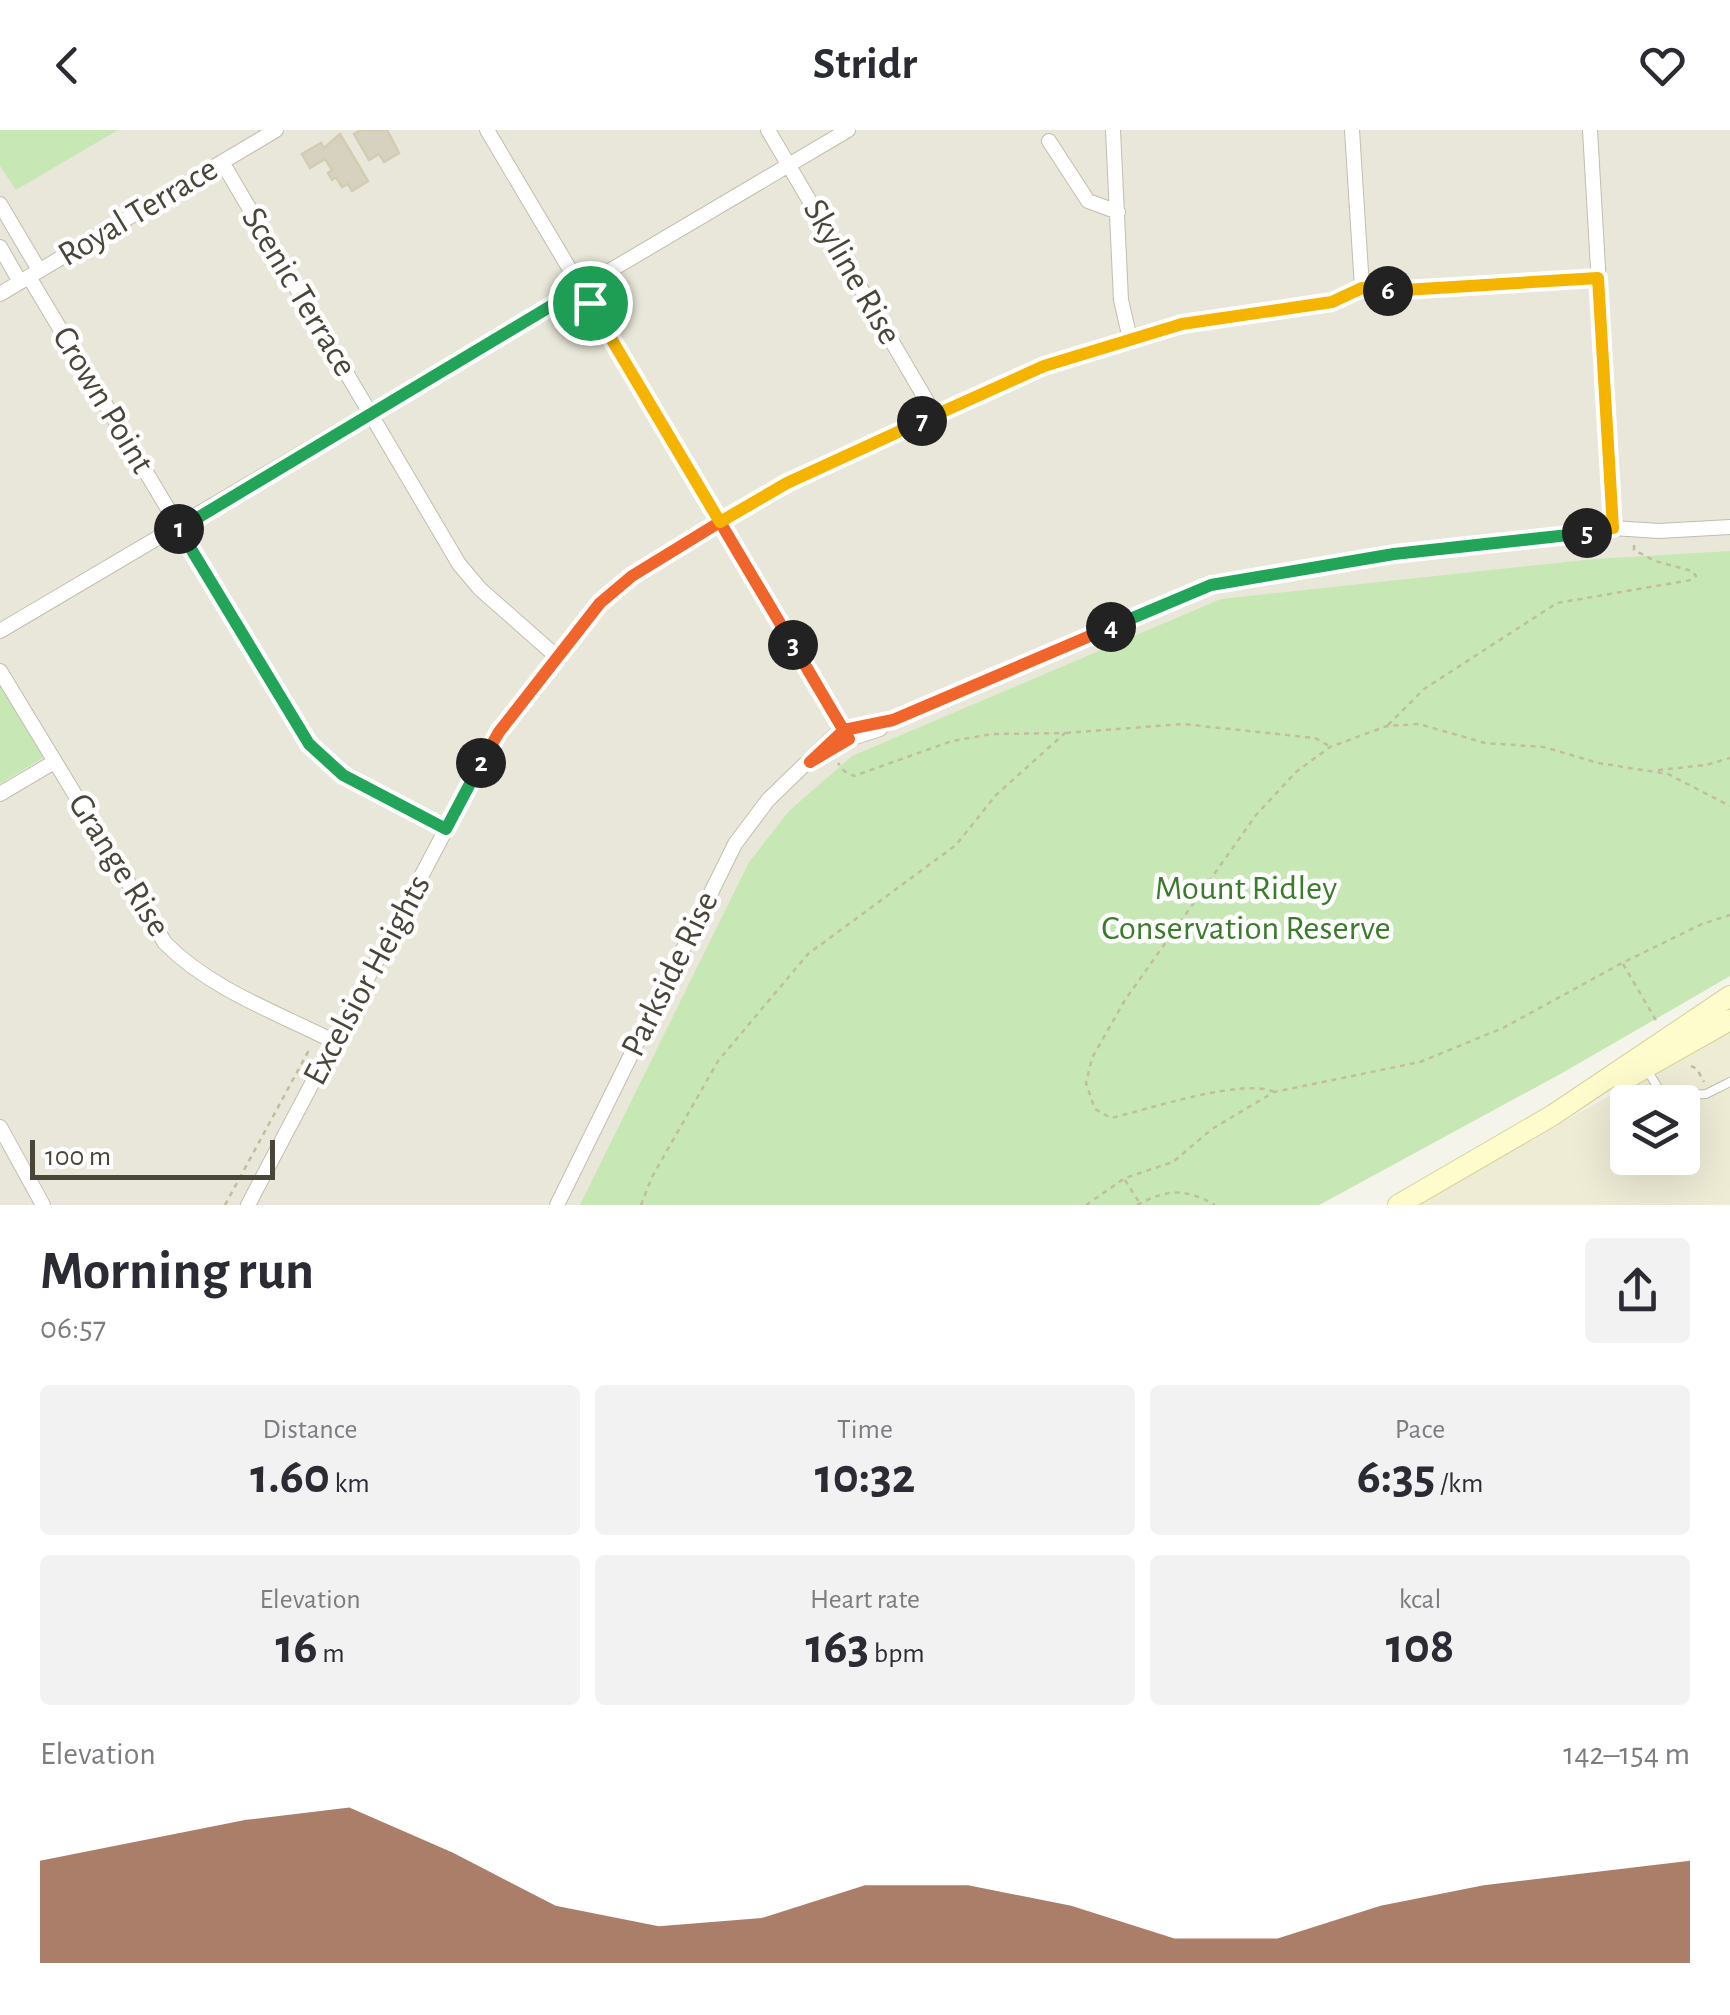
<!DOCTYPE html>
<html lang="en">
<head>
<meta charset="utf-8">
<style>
	:root { --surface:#fff; --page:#f2f2f3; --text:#2b2b33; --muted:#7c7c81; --accent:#87482a }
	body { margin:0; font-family:"Alegreya Sans",sans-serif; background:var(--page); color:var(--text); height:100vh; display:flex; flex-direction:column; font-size:38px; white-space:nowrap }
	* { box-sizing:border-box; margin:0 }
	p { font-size:32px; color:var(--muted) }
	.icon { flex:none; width:55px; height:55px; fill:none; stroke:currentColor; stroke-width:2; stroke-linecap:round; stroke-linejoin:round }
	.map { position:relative; height:1075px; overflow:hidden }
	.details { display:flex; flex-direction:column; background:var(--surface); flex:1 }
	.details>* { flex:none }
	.buttons { position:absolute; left:1610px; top:955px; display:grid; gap:20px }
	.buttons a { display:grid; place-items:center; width:90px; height:90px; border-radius:10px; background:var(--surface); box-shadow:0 10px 40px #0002; font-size:50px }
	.scale { position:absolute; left:30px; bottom:25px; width:245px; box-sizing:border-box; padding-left:10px; border:5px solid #494639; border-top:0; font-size:28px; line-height:35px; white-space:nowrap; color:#494639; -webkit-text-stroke:8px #fff; paint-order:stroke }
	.pin { position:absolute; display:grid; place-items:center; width:85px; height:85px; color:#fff; margin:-42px; border:5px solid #fff; border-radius:50%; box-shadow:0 2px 10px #0007 }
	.km { position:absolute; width:50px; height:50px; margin:-25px; border-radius:50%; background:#222; color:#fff; font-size:28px; line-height:50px; text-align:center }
	.round { display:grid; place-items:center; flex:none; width:105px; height:105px; border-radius:10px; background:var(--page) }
	.head { display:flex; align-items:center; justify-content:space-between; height:170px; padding:0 40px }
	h1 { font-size:55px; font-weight:700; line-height:75px }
	.figures { display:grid; grid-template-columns:repeat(3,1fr); gap:15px; height:170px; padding:10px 40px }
	.figures div { display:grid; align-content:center; border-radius:10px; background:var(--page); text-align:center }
	.figures b { font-size:50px; font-weight:700 }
	.figures small { font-size:28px; font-weight:400 }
	.figures p { font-size:28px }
	.chart { height:280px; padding:20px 40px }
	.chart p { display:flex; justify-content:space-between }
	.chart svg { width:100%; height:180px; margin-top:10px; fill:var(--accent); opacity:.7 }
	header { display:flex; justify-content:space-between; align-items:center; height:130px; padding:0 40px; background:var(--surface); font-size:45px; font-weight:700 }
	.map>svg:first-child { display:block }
	.residential { fill:#e9e7d9 }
	.education { fill:#eeecd5; fill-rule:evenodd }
	.green { fill:#c7e8b5 }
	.building { fill:#d7d2c0; stroke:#d2ccb3; stroke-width:2.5 }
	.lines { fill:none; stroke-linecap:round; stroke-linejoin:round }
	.lane-casing { stroke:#c1bead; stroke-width:10 }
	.street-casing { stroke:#c1bead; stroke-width:16 }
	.secondary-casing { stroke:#d4d19b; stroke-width:22 }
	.path { stroke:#c2bd9f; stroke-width:2.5; stroke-dasharray:5 5; stroke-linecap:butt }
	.lane { stroke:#fff; stroke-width:8 }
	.street { stroke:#fff; stroke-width:14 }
	.secondary { stroke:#fefccc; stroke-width:20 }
	.split-1-casing { stroke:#fff; stroke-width:20 }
	.split-2-casing { stroke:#fff; stroke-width:20 }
	.split-3-casing { stroke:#fff; stroke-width:20 }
	.split-4-casing { stroke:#fff; stroke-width:20 }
	.split-5-casing { stroke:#fff; stroke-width:20 }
	.split-6-casing { stroke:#fff; stroke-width:20 }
	.split-7-casing { stroke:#fff; stroke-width:20 }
	.split-8-casing { stroke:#fff; stroke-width:20 }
	.split-1 { stroke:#22a559; stroke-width:12 }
	.split-2 { stroke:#22a559; stroke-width:12 }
	.split-3 { stroke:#f0652b; stroke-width:12 }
	.split-4 { stroke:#f0652b; stroke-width:12 }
	.split-5 { stroke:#22a559; stroke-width:12 }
	.split-6 { stroke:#f5b400; stroke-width:12 }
	.split-7 { stroke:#f5b400; stroke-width:12 }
	.split-8 { stroke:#f5b400; stroke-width:12 }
	.labels { text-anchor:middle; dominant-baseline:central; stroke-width:9; stroke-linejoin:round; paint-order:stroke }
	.street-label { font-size:35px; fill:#494639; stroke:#fff }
	.park-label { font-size:35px; fill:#3a7c2b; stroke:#fff }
</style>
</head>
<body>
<header><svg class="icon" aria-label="back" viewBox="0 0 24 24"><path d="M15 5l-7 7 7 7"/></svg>Stridr<svg class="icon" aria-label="heart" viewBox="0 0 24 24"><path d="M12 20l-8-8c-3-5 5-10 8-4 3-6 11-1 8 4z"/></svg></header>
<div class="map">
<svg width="1730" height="1075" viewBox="0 0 1730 1075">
	<rect width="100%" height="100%" fill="#f5f4eb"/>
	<path class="residential" d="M0,0H1730V846L1562,943L1319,1075H0Z"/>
	<path class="education" d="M1730,898V1075H1416ZM1628,972H1682V1028H1628Z"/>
	<path class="green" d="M0,0H118L16,60L0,36Z
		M1730,421V846L1562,943L1319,1075H580L749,732L789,681L852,626L1221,469L1594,429Z
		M0,554L44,627L0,654Z"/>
	<path class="building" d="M361,0H387L399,23L384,32L379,24L369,30L354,4Z
		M340,4L368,51L352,61L348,54L342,57L336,47L332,50L328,43L332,40L325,29L310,38L302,24L321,13L324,18Z"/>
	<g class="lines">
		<g class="lane-casing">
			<path id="lane" d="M1646,938L1658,958L1668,966L1706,964L1730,952"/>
		</g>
		<g class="street-casing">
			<path id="street" d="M487,0L849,609
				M768,0L935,285
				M1113,0L1121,170L1130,209
				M1352,0L1362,158
				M1590,0L1613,398
				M1049,11L1088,71L1118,82
				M222,32L459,434L480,459L556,526
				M0,74L39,140
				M0,117L20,152
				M29,147L309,614L343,645L446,699
				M0,164L276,0
				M0,501L848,0
				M0,541L165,813C210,859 278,883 335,912
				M819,628L849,609L880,599
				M0,664L54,632
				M0,997L43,1075
				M248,1075L484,627L556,526L616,458L787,353L1045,235L1182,194L1332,172L1362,158L1393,162L1598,148
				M557,1075L735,714L768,670L835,605L855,596L893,590L1211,455L1394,424L1566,406L1613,398L1659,401L1730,397"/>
		</g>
		<g class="secondary-casing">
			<path id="secondary" d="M1622,951L1730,890
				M1398,1075L1553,985L1730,866"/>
		</g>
		<path class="path" d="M1388,595L1424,559L1557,473L1691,450L1696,446L1692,441L1655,431L1634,420V414
			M1066,603L1183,594L1315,608L1329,616
			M1658,640L1706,635L1730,628
			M1623,834L1657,892
			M1691,936L1697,939L1704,952
			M1274,962C1244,947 1146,980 1111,988L1095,979L1086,953L1092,928L1125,870L1256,685L1296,642L1330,617L1387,596L1419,594L1485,613L1544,617L1598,633L1668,644L1730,676
			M1125,1050L1141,1075
			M225,1075L309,920
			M641,1075L652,1047L718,931L808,824L956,715L996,665L1065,603L992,604L952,611L854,646L844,641L838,633
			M1086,1075L1125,1048L1173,1032L1212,999L1274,962L1420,932L1503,898L1622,833L1702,794L1730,785
			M1137,1075C1167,1059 1186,1058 1215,1075"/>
		<use href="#lane" class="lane"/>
		<use href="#street" class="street"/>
		<use href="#secondary" class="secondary"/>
	</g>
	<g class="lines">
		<g class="split-1-casing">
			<path id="split-1" d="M179,399L581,158L590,173"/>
		</g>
		<g class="split-2-casing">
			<path id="split-2" d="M179,399L309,614L343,645L446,699L481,633"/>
		</g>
		<g class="split-3-casing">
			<path id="split-3" d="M481,633L499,602L600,473L632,446L720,392L793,515"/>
		</g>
		<g class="split-4-casing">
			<path id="split-4" d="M793,515C812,546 830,578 849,609L810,632L844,600L893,590L1111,497"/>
		</g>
		<g class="split-5-casing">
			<path id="split-5" d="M1111,497L1211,455L1394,424L1587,403"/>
		</g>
		<g class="split-6-casing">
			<path id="split-6" d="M1388,161L1598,148L1613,398L1587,403"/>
		</g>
		<g class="split-7-casing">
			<path id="split-7" d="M922,291L1044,236L1182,194L1332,172L1362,158L1388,161"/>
		</g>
		<g class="split-8-casing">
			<path id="split-8" d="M590,173L720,392L787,353L922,291"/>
		</g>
		<use href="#split-1" class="split-1"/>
		<use href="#split-2" class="split-2"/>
		<use href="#split-3" class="split-3"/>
		<use href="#split-4" class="split-4"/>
		<use href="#split-5" class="split-5"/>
		<use href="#split-6" class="split-6"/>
		<use href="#split-7" class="split-7"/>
		<use href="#split-8" class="split-8"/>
	</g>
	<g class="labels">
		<g class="street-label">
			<text transform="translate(138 82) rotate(-31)">Royal Terrace</text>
			<text transform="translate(852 142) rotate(60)">Skyline Rise</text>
			<text transform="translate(299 162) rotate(59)">Scenic Terrace</text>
			<text transform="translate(103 270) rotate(59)">Crown Point</text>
			<text transform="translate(119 735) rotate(58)">Grange Rise</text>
			<text transform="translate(670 844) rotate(-64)">Parkside Rise</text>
			<text transform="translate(367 850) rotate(-62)">Excelsior Heights</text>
		</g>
		<g class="park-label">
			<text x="1246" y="758">Mount Ridley<tspan x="1246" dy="40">Conservation Reserve</tspan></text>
		</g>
	</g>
</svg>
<div class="buttons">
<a><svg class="icon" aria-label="layers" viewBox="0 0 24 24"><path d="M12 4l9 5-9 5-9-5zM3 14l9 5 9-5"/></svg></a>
</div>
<div class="scale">100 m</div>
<div class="pin" style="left:590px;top:173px;background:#1e9e55"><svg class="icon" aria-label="arrive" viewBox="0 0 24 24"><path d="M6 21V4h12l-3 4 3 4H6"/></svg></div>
<b class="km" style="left:179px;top:399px">1</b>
<b class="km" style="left:481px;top:633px">2</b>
<b class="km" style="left:793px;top:515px">3</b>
<b class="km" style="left:1111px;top:497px">4</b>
<b class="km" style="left:1587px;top:403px">5</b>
<b class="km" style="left:1388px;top:161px">6</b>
<b class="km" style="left:922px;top:291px">7</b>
</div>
<section class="details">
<div class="head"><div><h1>Morning run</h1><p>06:57</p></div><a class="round"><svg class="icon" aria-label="share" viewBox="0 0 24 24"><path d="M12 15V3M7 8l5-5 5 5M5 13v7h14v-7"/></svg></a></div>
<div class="figures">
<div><p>Distance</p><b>1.60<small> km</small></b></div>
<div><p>Time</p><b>10:32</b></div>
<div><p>Pace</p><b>6:35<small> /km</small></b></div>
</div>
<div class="figures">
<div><p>Elevation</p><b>16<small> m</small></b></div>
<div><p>Heart rate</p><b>163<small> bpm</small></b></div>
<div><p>kcal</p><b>108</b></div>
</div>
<div class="chart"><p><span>Elevation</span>142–154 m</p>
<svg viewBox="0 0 160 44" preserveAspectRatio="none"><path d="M0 44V19L10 14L20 9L30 6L40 17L50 30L60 35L70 33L80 25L90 25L100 30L110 38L120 38L130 30L140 25L150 22L160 19V44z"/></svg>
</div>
</section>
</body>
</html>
